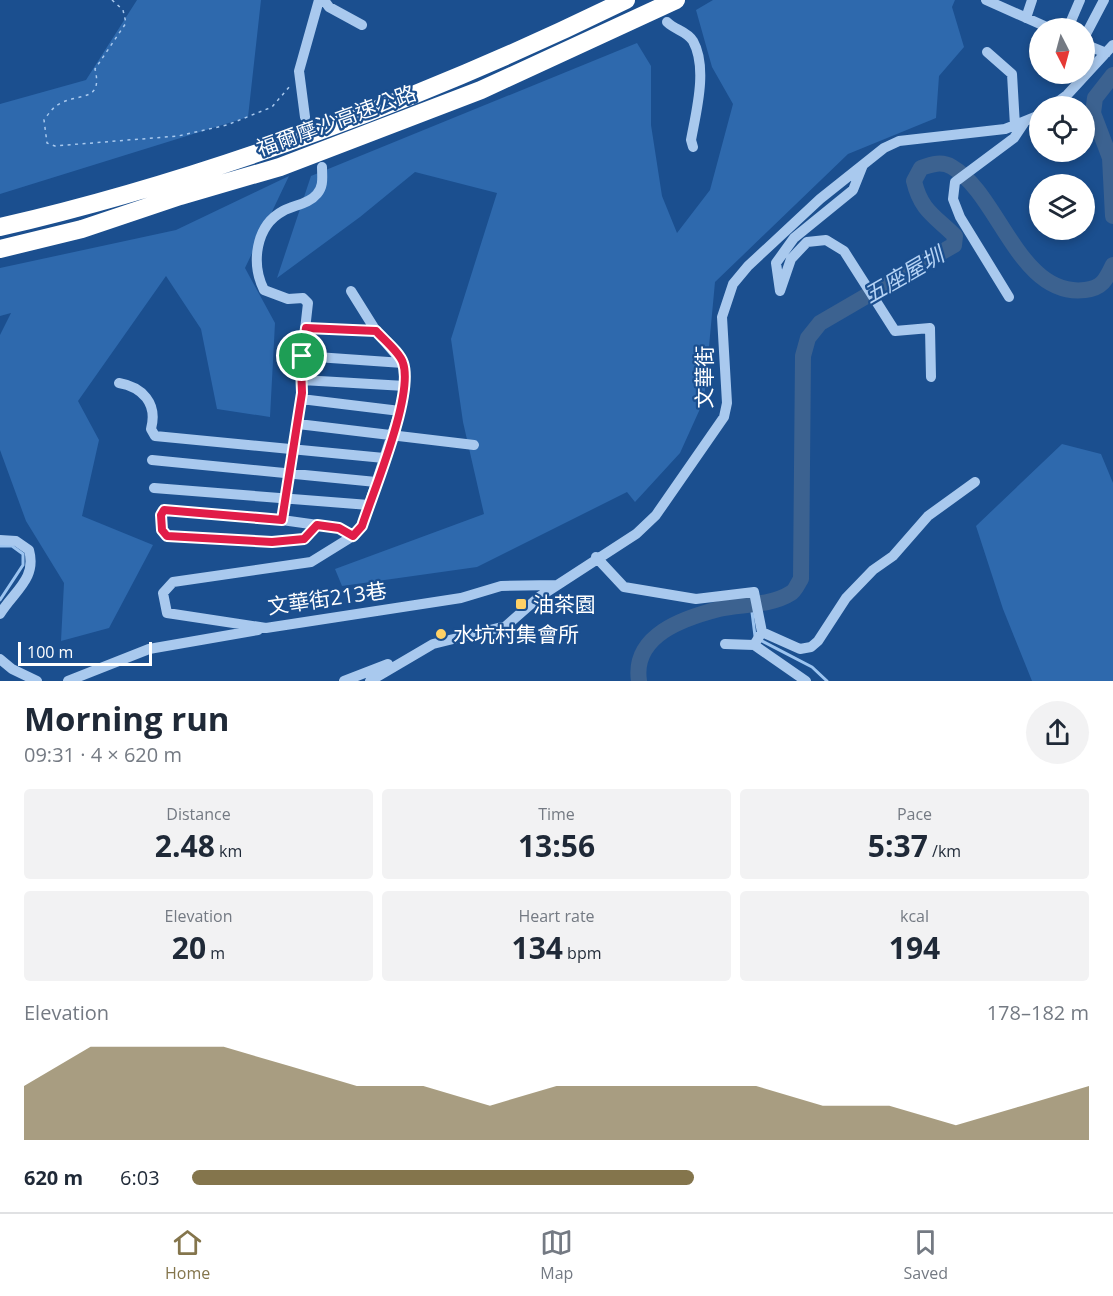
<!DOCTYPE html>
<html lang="en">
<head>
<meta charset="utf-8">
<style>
	:root { --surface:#fff; --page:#f2f2f3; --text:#1f2937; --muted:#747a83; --line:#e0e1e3; --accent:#84754c }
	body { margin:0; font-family:"Open Sans","Noto Sans TC",sans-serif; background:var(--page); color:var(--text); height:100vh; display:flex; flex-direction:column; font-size:22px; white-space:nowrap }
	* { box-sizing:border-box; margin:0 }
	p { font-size:20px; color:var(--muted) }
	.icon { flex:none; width:33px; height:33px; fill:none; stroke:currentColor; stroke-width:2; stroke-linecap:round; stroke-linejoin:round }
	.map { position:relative; height:681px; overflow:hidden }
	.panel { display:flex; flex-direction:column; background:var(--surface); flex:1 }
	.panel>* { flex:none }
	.needle { width:39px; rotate:174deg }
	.controls { position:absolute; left:1029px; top:18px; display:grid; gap:12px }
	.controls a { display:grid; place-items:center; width:66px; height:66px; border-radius:50%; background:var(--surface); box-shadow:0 3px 9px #0003; font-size:30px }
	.scale { position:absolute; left:18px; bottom:15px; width:134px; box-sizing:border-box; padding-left:6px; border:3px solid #fff; border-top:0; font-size:16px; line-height:21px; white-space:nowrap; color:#fff; -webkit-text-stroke:4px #1b4f8f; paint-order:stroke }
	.pin { position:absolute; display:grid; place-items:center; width:51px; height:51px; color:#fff; margin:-26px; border:3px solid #fff; border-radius:50%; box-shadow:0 2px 6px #0007 }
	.round { display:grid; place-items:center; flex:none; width:63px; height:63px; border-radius:32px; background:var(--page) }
	.summary { display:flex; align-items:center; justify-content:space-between; height:102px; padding:0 24px }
	h1 { font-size:33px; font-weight:700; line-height:45px }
	.stats { display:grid; grid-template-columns:repeat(3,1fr); gap:9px; height:102px; padding:6px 24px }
	.stats div { display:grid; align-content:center; border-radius:6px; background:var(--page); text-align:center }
	.stats b { font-size:30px; font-weight:700 }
	.stats small { font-size:16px; font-weight:400 }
	.stats p { font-size:16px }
	.chart { height:168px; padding:12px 24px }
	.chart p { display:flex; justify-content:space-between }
	.chart svg { width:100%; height:108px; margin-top:6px; fill:var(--accent); opacity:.7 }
	ul { padding:0 24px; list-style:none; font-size:20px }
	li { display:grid; grid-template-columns:96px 72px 1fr; align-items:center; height:45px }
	li i { height:15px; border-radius:8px; background:var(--accent) }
	.menu { display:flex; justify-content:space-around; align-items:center; height:84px; border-top:2px solid var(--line); background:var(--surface); font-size:16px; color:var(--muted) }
	.menu a { display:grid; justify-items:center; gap:3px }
	.menu .active { color:var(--accent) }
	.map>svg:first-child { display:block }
	.green { fill:#2e69ad }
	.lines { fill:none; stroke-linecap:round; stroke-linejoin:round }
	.stream { stroke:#9cc4f0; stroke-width:3 }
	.river { stroke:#3c6290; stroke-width:16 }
	.path { stroke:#a9c9ee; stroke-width:1.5; stroke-dasharray:3 4.5; stroke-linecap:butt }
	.minor { stroke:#a9c9ee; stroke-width:10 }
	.highway { stroke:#fff; stroke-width:18 }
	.route-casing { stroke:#fff; stroke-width:12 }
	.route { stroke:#e11d48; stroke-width:8 }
	.poi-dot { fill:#ffd166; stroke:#1b4f8f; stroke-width:2 }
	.labels { text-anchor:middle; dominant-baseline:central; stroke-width:4.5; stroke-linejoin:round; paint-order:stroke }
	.street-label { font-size:21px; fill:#fff; stroke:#1b4f8f }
	.poi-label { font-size:21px; fill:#fff; stroke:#1b4f8f; text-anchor:start }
	.water-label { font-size:22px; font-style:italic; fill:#b5d3f5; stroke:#1b4f8f }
</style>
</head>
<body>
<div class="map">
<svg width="1113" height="681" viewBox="0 0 1113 681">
	<rect width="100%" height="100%" fill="#1b4f8f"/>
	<path class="green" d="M137,0H261L248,117L0,194V104L86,80Z
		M713,0H955L952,7L964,47L939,76L936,118L848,154L715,282L704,400L680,453L635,502L627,492L477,567L342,586L335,569L484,514L463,422L451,339L497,193L415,172L360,217L277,278L311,176L637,43L651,66V125L662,196L677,233L710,190L733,104L712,67L696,10Z
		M289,176L245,268L275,323L270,417L217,409L201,329L166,276L78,401L99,440L82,516L153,545L109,628L61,641L64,583L26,521L0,450V335L11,313L0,316V268L176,230Z
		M1062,444L1101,454L1113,483V681H1032L1003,609L976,526Z"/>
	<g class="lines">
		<path class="stream" d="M1111,185L1113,184
			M0,546H12L23,554V565L0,600
			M751,604L755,636
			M760,640L812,667L827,681"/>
		<path class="river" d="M1113,75L1095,98L1093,113L1110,158L1113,216
			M639,681C632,635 684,618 719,609C741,604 771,606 791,593C795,591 798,583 801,579L803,356L808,338L820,323L954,245L955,236C935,216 921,211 914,181L921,168C932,164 942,161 952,167C999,194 1019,298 1085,290C1102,288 1106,280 1113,265"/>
		<path class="path" d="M112,0L123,10L126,23L95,69C103,102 80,93 61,103C53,107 49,113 44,120L47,143L55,146L178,136L227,125L272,107L290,86"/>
		<path class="minor" d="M324,0L329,7L362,25
			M986,0L1049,28
			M1026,18L1032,0
			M667,22C675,30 687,31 693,41C708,68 696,112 691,140L693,147
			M1068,28L1080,0
			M1084,38L1104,0
			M1084,44L1106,53
			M987,52L1012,74L1015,126
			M1052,106L1067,95L1113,45
			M305,117L299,71L319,0
			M863,165L853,190L794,238L776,263L780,291L791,259L807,242L826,240L844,251L895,331L930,328L931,377
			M322,167C322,177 324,186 317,194C309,204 294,205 283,211C255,226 251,264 264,290L288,299L303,298L308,303L301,365L302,393L282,520L339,528L353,536
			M351,291L376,331L403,363L405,386L401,407L362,526L353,536L311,562L173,582L163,593L167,613L266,628L461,598L501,586L556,585
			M1009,297L960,217L953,199L955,182L1014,138L1024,123
			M306,328L376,331
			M302,356L403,363
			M302,380L405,386
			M119,383C142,387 158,403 151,429L155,436L384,458
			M301,399L400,411
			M298,424L474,445
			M152,460L376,482
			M154,488L369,505
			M282,520L164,510L161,515L162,530L167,536L272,542L304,539L317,525
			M0,540L16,541L29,550C37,579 14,591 0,614
			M596,557L624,587L696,599L754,592L762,632L754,645L806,681
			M762,632L800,649L811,647L818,641L846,598L873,570L893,556L928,516L975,482
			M725,644L754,645
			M0,659L12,669L37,681
			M68,681L149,649L258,630
			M344,681L388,664
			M370,681L433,644L506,626L539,597L636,534L656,515L724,417L727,403L722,317L733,284L748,266L820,199L884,148L899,141L1005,129L1040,115"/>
		<path class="highway" d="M0,227C209,179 433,95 626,0
			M0,249L82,229L180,196L280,167L481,90L676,0"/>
	</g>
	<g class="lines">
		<g class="route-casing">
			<path id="route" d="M306,328L376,331C384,340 400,353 403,363C414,395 373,492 362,526L353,536L339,528L317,525L304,539L272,542L167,536L162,530L161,515L164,510L282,520L302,393L301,365Z"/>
		</g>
		<use href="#route" class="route"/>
	</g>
	<g class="poi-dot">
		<rect x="515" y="598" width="12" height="12" rx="3"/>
		<circle cx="441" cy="634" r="6"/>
	</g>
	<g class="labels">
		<g class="street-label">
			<text transform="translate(336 120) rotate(-20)">福爾摩沙高速公路</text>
			<text transform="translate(704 377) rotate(-90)">文華街</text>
			<text transform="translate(327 598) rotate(-8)">文華街213巷</text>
		</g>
		<g class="poi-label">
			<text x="533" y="604">油茶園</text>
			<text x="453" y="634">水坑村集會所</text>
		</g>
		<g class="water-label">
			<text transform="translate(903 274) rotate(-30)">五座屋圳</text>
		</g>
	</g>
</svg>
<div class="controls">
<a><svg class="needle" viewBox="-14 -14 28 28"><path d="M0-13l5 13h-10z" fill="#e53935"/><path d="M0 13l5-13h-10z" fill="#747a83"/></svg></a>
<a><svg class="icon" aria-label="locate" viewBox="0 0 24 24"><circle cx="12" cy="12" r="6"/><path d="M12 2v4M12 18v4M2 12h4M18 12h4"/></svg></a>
<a><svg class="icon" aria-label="layers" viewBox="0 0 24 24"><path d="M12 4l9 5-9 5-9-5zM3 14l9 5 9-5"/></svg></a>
</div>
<div class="scale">100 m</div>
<div class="pin" style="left:302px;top:356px;background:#1e9e55"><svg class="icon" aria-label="arrive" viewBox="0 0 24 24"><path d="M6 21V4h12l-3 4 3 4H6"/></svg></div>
</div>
<section class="panel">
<div class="summary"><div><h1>Morning run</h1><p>09:31 · 4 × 620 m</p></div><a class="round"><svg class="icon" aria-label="share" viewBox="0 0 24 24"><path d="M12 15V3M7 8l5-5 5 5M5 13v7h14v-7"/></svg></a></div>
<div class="stats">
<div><p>Distance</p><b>2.48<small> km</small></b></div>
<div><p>Time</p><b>13:56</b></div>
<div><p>Pace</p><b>5:37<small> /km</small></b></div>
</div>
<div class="stats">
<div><p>Elevation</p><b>20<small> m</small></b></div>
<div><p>Heart rate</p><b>134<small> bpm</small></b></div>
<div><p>kcal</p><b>194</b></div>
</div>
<div class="chart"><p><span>Elevation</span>178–182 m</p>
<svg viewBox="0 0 160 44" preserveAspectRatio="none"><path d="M0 44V22L10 6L20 6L30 6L40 14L50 22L60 22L70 30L80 22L90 22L100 22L110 22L120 30L130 30L140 38L150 30L160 22V44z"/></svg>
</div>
<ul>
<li><b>620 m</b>6:03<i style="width:56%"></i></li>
</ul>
</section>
<nav class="menu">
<a class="active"><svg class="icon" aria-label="home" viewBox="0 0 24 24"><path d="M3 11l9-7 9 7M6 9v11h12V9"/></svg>Home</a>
<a><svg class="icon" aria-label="map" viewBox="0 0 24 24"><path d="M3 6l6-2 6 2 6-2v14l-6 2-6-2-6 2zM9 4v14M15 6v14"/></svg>Map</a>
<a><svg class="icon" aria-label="saved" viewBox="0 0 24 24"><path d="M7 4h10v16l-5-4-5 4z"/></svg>Saved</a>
</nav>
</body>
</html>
